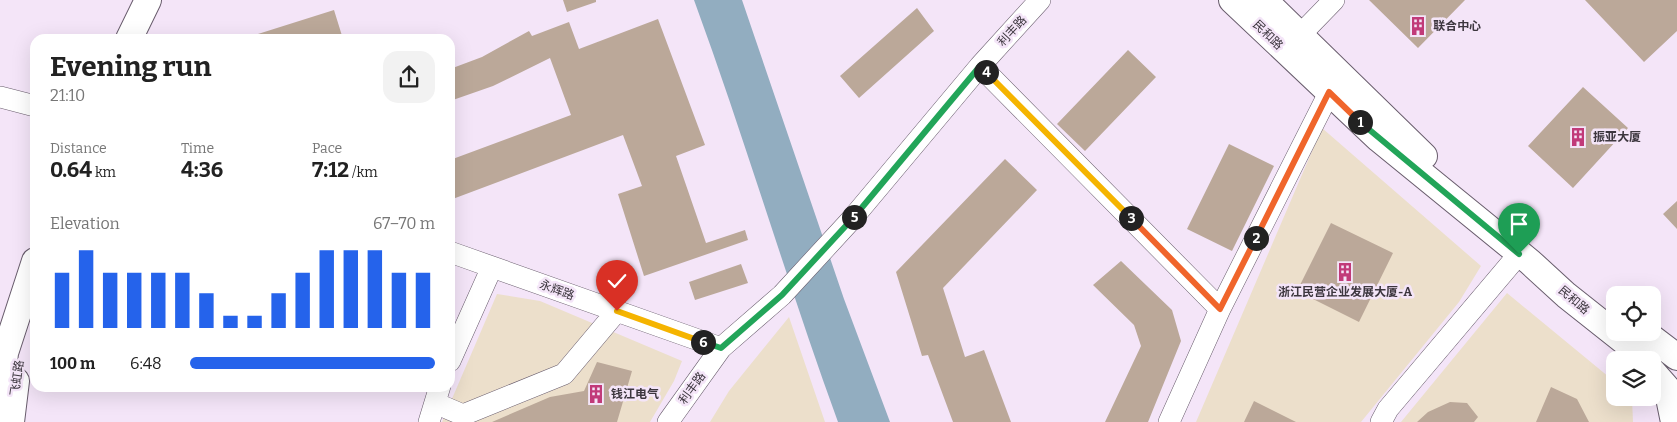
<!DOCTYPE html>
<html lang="en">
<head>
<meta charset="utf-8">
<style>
	:root { --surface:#fff; --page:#f2f2f2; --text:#222; --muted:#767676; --accent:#2563eb }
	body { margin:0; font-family:Bitter,"Noto Sans SC",serif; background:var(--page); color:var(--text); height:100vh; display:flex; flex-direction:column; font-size:19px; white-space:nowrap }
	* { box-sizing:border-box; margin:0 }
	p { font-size:16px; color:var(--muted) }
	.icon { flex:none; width:28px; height:28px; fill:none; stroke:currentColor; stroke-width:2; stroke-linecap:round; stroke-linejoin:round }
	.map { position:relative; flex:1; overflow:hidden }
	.sheet { position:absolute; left:30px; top:34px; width:425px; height:358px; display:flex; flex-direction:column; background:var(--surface); border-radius:15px; box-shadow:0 5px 20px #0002 }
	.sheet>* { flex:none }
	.controls { position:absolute; left:1606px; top:286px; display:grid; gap:10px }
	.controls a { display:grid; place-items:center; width:55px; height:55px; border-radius:10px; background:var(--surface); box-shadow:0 5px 20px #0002; font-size:25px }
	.pin { position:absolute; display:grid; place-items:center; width:42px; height:42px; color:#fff; margin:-51px -21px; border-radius:50% 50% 50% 0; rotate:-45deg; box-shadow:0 0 5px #0007 }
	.pin .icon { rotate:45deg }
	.km { position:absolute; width:25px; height:25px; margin:-12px; border-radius:50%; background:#222; color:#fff; font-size:14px; line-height:25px; text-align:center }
	.round { display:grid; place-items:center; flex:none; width:52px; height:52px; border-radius:15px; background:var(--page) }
	.overview { display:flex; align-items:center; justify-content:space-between; height:85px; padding:0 20px }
	h1 { font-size:28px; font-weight:700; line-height:38px }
	.figures { display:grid; grid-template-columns:repeat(3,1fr); gap:8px; height:85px; padding:5px 20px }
	.figures div { display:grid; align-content:center }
	.figures b { font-size:21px; font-weight:700 }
	.figures small { font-size:14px; font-weight:400 }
	.figures p { font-size:14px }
	.chart { height:140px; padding:10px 20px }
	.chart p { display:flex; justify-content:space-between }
	.chart svg { width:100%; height:90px; margin-top:5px; stroke:var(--accent); stroke-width:6 }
	ul { padding:0 20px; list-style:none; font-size:16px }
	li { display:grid; grid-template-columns:80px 60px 1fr; align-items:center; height:38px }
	li i { height:12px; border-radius:6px; background:var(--accent) }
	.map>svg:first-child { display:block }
	.commercial { fill:#ecdfcb }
	.water { fill:#92adc0 }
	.building { fill:#bba899 }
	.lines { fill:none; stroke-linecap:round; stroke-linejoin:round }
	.minor-casing { stroke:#685c6c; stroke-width:22 }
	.major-casing { stroke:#685c6c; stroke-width:28 }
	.minor { stroke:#fff; stroke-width:21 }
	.major { stroke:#fff; stroke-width:26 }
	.split-1-casing { stroke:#fff; stroke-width:10 }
	.split-2-casing { stroke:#fff; stroke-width:10 }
	.split-3-casing { stroke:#fff; stroke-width:10 }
	.split-4-casing { stroke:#fff; stroke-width:10 }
	.split-5-casing { stroke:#fff; stroke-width:10 }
	.split-6-casing { stroke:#fff; stroke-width:10 }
	.split-7-casing { stroke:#fff; stroke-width:10 }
	.split-1 { stroke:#22a559; stroke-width:6 }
	.split-2 { stroke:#f0652b; stroke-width:6 }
	.split-3 { stroke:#f0652b; stroke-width:6 }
	.split-4 { stroke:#f5b400; stroke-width:6 }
	.split-5 { stroke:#22a559; stroke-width:6 }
	.split-6 { stroke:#22a559; stroke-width:6 }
	.split-7 { stroke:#f5b400; stroke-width:6 }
	.labels { text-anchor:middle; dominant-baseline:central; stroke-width:5; stroke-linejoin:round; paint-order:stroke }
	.poi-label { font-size:12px; font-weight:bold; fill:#3c363e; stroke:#f4e5f8; text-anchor:start }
	.street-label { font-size:12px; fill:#3c363e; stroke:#f4e5f8 }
</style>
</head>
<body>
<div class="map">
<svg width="1677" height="422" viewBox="0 0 1677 422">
	<rect width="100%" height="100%" fill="#f4e5f8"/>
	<path class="commercial" d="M1322,128L1481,266L1459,302L1361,422H1196Z
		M1507,293L1615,382V398H1632L1633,422H1401Z
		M497,294L540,301L682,361L674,381L650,422H442Z
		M789,317L825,422H710L729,391Z"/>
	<path class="water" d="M694,0H742L844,299L890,422H838C787,282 745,139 694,0Z"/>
	<path class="building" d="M563,0H596V2L567,12Z
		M1369,0H1465L1418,48Z
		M1585,0H1677V31L1644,62Z
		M917,8L934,31L859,98L840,76Z
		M334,10L343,39H252V36Z
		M658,19L705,145L676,156L706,243L745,230L748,240L644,276L618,194L642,186L623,135L450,200V160L571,115L550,58L493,86L450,101V69L482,57L529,31L532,36L569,22L579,49Z
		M1128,50L1156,77L1085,151L1057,124Z
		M1583,87L1628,128L1573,188L1528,146Z
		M1229,144L1274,166L1232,251L1187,229Z
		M1005,159L1037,190L943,288L965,357L984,350L1011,422H953L928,355L922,356L896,272Z
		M1677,201V229L1663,214Z
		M1331,223L1393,253L1359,322L1297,291Z
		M1121,261L1172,310L1181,341L1148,422H1105L1141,346L1134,325L1093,285Z
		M741,264L748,283L695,300L689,282Z
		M597,362L632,371L617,422H492L550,397L584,391Z
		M1551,387L1577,399L1589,422H1536Z
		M1254,401L1296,422H1244Z
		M1450,402L1467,403L1478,417L1474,422H1417L1428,412Z"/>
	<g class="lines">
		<g class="minor-casing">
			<path id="minor" d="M1300,35L1334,0
				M980,66L1220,309L1169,422
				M0,97L35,106
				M450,252L721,348
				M1220,309L1329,93
				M450,361L492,267
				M435,403L463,415L564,374L617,311
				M429,422L440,386
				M668,422L721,348L782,295L851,220L980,66L1040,0
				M1381,422L1388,409L1519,254"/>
		</g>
		<g class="major-casing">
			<path id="major" d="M1232,0L1379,139L1530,262L1566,295L1648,360
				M1264,0L1424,156
				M129,39L148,0
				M1644,332L1677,357
				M1652,371L1667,388L1674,422
				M0,403L5,353L35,261
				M11,422L16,381"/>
		</g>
		<use href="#minor" class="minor"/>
		<use href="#major" class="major"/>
	</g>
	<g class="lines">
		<g class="split-1-casing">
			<path id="split-1" d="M1360,122L1519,254"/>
		</g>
		<g class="split-2-casing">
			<path id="split-2" d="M1256,238L1329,92L1360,122"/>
		</g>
		<g class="split-3-casing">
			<path id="split-3" d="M1131,218L1220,309L1256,238"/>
		</g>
		<g class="split-4-casing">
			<path id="split-4" d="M986,72L1131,218"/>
		</g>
		<g class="split-5-casing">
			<path id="split-5" d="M854,217L980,66L986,72"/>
		</g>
		<g class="split-6-casing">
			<path id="split-6" d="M703,342L721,348L782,295L854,217"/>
		</g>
		<g class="split-7-casing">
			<path id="split-7" d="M617,311L703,342"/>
		</g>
		<use href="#split-1" class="split-1"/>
		<use href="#split-2" class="split-2"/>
		<use href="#split-3" class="split-3"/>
		<use href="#split-4" class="split-4"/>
		<use href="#split-5" class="split-5"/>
		<use href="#split-6" class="split-6"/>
		<use href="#split-7" class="split-7"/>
	</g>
	<defs>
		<g id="building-bare" transform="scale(1.5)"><path d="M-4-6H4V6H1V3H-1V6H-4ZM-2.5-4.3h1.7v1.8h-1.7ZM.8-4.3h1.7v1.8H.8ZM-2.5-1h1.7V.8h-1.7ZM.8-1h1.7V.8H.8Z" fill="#c13a79" stroke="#f4e5f8" stroke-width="2.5" paint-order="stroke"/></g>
	</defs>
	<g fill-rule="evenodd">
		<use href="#building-bare" x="1418" y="26"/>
		<use href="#building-bare" x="1578" y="137"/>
		<use href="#building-bare" x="1345" y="272"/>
		<use href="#building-bare" x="596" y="394"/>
	</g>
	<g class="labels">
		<g class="poi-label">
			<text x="1433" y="26">联合中心</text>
			<text x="1593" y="137">振亚大厦</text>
			<text x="1345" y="292" text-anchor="middle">浙江民营企业发展大厦-A</text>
			<text x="611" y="394">钱江电气</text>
		</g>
		<g class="street-label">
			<text transform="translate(1012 31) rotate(-47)">利丰路</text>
			<text transform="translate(1268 35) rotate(44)">民和路</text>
			<text transform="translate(557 290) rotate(20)">永辉路</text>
			<text transform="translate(1574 300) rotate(40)">民和路</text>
			<text transform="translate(17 378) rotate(-82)">飞虹路</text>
			<text transform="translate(692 388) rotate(-54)">利丰路</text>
		</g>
	</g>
</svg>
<div class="controls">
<a><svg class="icon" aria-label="locate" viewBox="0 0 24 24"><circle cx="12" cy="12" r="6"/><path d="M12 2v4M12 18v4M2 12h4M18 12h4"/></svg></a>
<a><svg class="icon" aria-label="layers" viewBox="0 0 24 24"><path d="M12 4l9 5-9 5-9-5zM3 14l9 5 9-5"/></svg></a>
</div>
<div class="pin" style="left:1519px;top:254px;background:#1e9e55"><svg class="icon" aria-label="arrive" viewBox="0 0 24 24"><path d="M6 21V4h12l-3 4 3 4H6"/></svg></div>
<div class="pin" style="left:617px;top:311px;background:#d93025"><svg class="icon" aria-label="check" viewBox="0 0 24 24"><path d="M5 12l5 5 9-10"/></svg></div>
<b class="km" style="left:1360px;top:122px">1</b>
<b class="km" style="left:1256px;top:238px">2</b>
<b class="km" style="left:1131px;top:218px">3</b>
<b class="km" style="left:986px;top:72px">4</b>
<b class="km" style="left:854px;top:217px">5</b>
<b class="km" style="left:703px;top:342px">6</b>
<section class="sheet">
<div class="overview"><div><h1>Evening run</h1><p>21:10</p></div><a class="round"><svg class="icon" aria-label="share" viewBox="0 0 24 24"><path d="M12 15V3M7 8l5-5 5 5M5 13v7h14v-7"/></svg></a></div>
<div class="figures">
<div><p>Distance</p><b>0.64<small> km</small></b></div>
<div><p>Time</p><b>4:36</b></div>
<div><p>Pace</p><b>7:12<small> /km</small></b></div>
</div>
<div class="chart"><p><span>Elevation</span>67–70 m</p>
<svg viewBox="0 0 160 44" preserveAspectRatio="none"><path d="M5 44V17M15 44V6M25 44V17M35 44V17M45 44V17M55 44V17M65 44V27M75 44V38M85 44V38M95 44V27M105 44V17M115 44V6M125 44V6M135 44V6M145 44V17M155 44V17"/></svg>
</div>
<ul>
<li><b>100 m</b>6:48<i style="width:100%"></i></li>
</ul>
</section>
</div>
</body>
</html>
